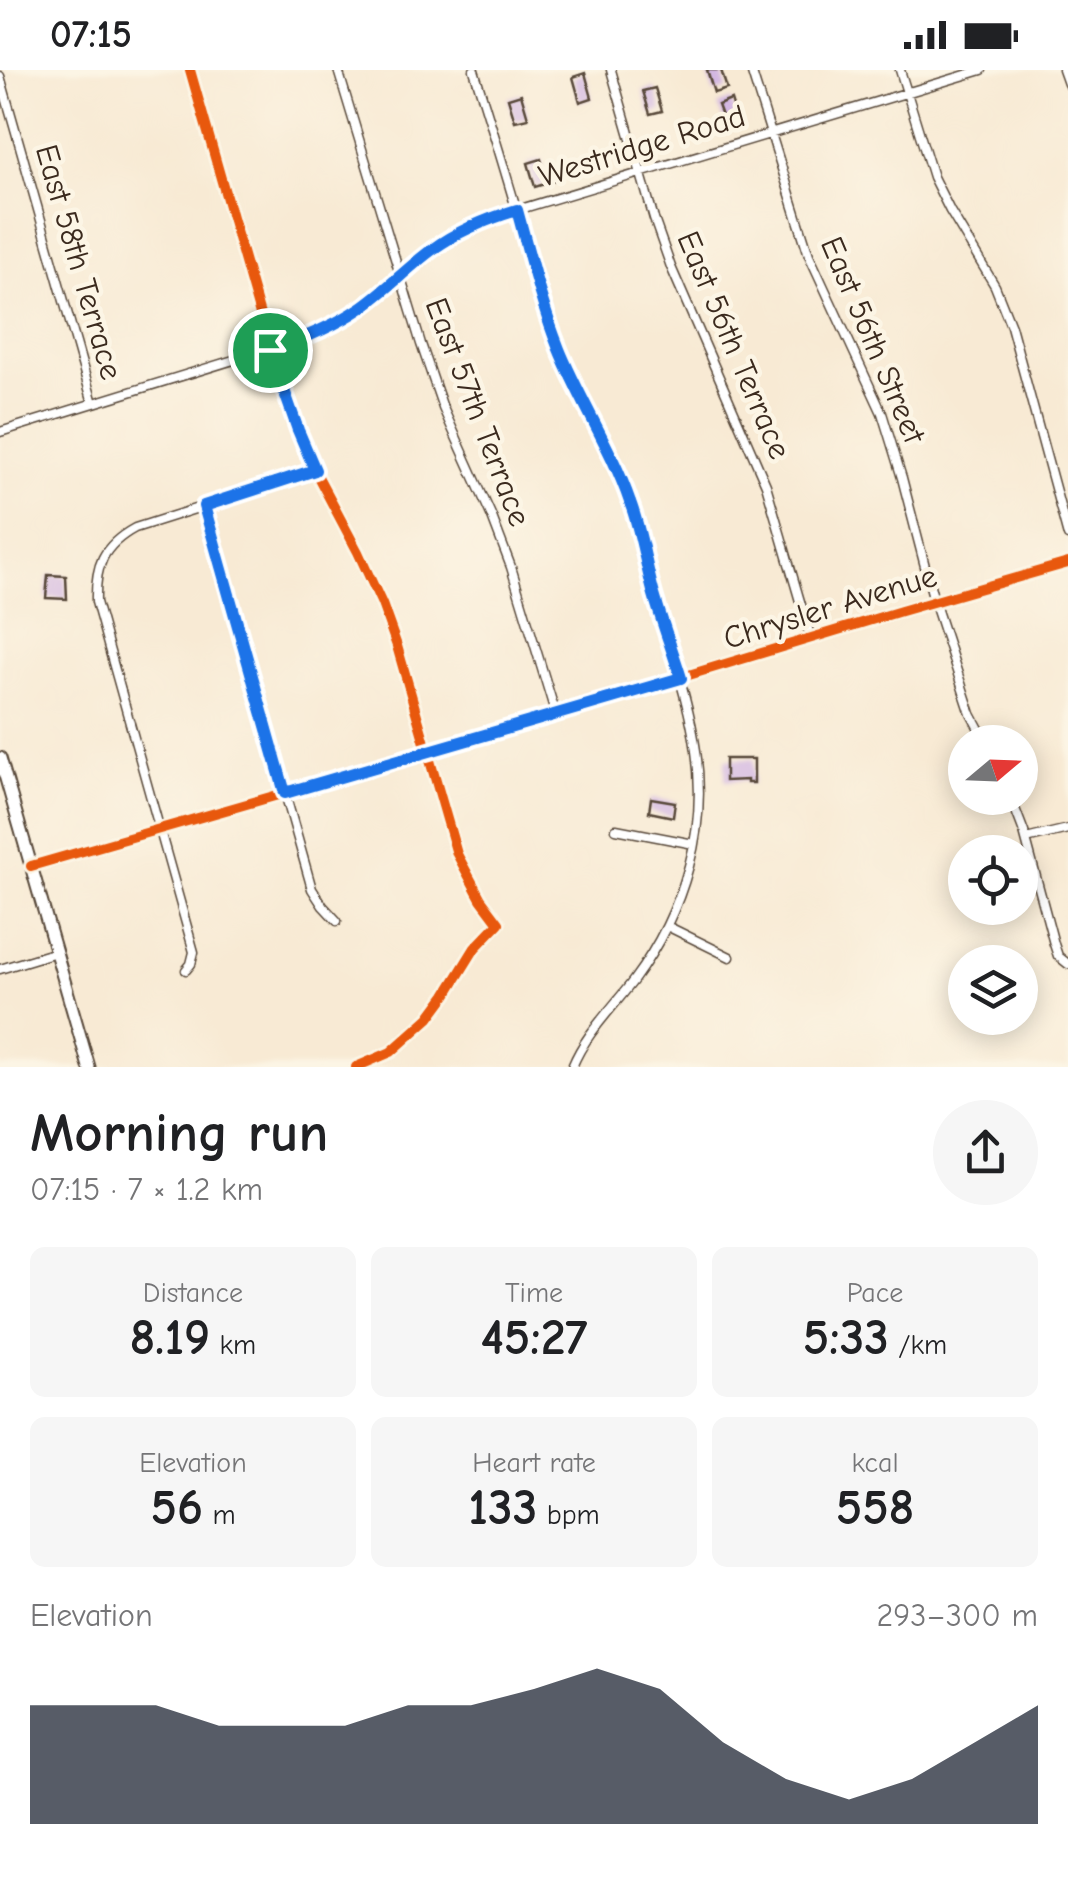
<!DOCTYPE html>
<html lang="en">
<head>
<meta charset="utf-8">
<style>
	:root { --surface:#fff; --page:#f6f6f6; --text:#202124; --muted:#757577; --accent:#111827 }
	body { margin:0; font-family:"Comic Neue",sans-serif; background:var(--page); color:var(--text); height:100vh; display:flex; flex-direction:column; font-size:38px; white-space:nowrap }
	* { box-sizing:border-box; margin:0 }
	p { font-size:32px; color:var(--muted) }
	.icon { flex:none; width:55px; height:55px; fill:none; stroke:currentColor; stroke-width:2; stroke-linecap:round; stroke-linejoin:round }
	.map { position:relative; height:997px; overflow:hidden }
	.panel { display:flex; flex-direction:column; background:var(--surface); flex:1 }
	.panel>* { flex:none }
	.needle { width:65px; rotate:71deg }
	.tools { position:absolute; left:948px; top:655px; display:grid; gap:20px }
	.tools a { display:grid; place-items:center; width:90px; height:90px; border-radius:50%; background:var(--surface); box-shadow:0 5px 25px #0003; font-size:50px }
	.pin { position:absolute; display:grid; place-items:center; width:85px; height:85px; color:#fff; margin:-42px; border:5px solid #fff; border-radius:50%; box-shadow:0 2px 10px #0007 }
	.round { display:grid; place-items:center; flex:none; width:105px; height:105px; border-radius:52px; background:var(--page) }
	.overview { display:flex; align-items:center; justify-content:space-between; height:170px; padding:0 30px }
	h1 { font-size:55px; font-weight:600; line-height:75px }
	.figures { display:grid; grid-template-columns:repeat(3,1fr); gap:15px; height:170px; padding:10px 30px }
	.figures div { display:grid; align-content:center; border-radius:15px; background:var(--page); text-align:center }
	.figures b { font-size:50px; font-weight:600 }
	.figures small { font-size:28px; font-weight:400 }
	.figures p { font-size:28px }
	.chart { height:280px; padding:20px 30px }
	.chart p { display:flex; justify-content:space-between }
	.chart svg { width:100%; height:180px; margin-top:10px; fill:var(--accent); opacity:.7 }
	.status { display:flex; justify-content:space-between; align-items:center; height:70px; padding:0 50px; background:var(--surface); direction:ltr }
	.status svg { height:28px; fill:currentColor }
	.map>svg:first-child { display:block }
	.building { fill:#d3b7e2 }
	.lines { fill:none; stroke-linecap:round; stroke-linejoin:round }
	.street-casing { stroke:#574739; stroke-width:11 }
	.secondary-casing { stroke:#574739; stroke-width:15 }
	.street { stroke:#fff; stroke-width:8 }
	.secondary { stroke:#fff; stroke-width:11 }
	.cycleway-casing { stroke:#fcf5e5; stroke-width:16 }
	.cycleway { stroke:#e8590c; stroke-width:10 }
	.route-casing { stroke:#fff; stroke-width:20 }
	.route { stroke:#1a73e8; stroke-width:12 }
	.labels { text-anchor:middle; dominant-baseline:central; stroke-width:9; stroke-linejoin:round; paint-order:stroke }
	.street-label { font-size:32px; fill:#3b2a1e; stroke:#fcf5e5 }
</style>
</head>
<body>
<div class="status"><b>07:15</b><svg viewBox="0 0 49 12"><path d="M0 12V9h3v3zM5 12V6h3v6zM10 12V3h3v9zM15 12V0h3v12zM26 1h20v11H26zM47 4h2v5h-2z"/></svg></div>
<div class="map">
<svg width="1068" height="997" viewBox="0 0 1068 997">
	<rect width="100%" height="100%" fill="#fcf5e5"/>
	<filter id="ink" filterUnits="userSpaceOnUse"><feTurbulence type="fractalNoise" baseFrequency=".01" numOctaves="2"/><feDisplacementMap in="SourceGraphic" scale="20" xChannelSelector="R" yChannelSelector="G"/><feConvolveMatrix kernelMatrix="1 2 1 2 8 2 1 2 1" color-interpolation-filters="sRGB"/></filter>
	<filter id="wash" filterUnits="userSpaceOnUse"><feTurbulence type="fractalNoise" baseFrequency=".0048" numOctaves="4" result="noise"/><feDisplacementMap in="SourceGraphic" scale="40" xChannelSelector="R" yChannelSelector="G"/><feGaussianBlur stdDeviation="2.25" result="paint"/><feColorMatrix in="noise" values="0 0 0 0 0 0 0 0 0 0 0 0 0 0 0 0 0 1.4 0 .05"/><feComposite in="paint" operator="in"/></filter>
	<g filter="url(#wash)">
		<rect width="100%" height="100%" fill="#f8ead4"/>
		<g id="blocks">
			<path class="building" d="M707,0H721L727,19L714,23Z
				M585,3L592,28L580,32L573,7Z
				M655,18L662,41L650,44L643,21Z
				M521,24L528,48L515,51L508,28Z
				M731,30L738,53L726,57L718,35Z
				M541,89L544,100L557,97L561,109L535,117L528,93Z
				M48,505L66,506L67,529L46,528Z
				M725,689H754V713H747V710L725,711Z
				M651,728L675,732L673,747L649,742Z"/>
		</g>
	</g>
	<g filter="url(#ink)">
		<use href="#blocks" fill-opacity="0" stroke="#574739" stroke-width="2.5"/>
		<g class="lines">
			<g class="street-casing">
				<path id="street" d="M190,0L270,280L298,361L315,401L358,482L382,534L397,576L457,784L481,829L499,853L475,878L446,925L429,948L391,982L356,997
					M338,0L421,274L443,338L492,447L511,497L556,645
					M474,0C489,48 504,97 518,145C531,189 542,233 558,276C573,316 596,353 614,392C625,417 635,443 643,470C647,487 649,505 654,522C680,617 717,694 689,796C678,837 659,876 633,911C611,940 586,963 572,997
					M611,0L654,149L671,197L766,415L811,569
					M751,0L809,185L882,343L902,408L934,531L971,644L986,672
					M900,0L933,107L950,141L995,216L1011,256L1068,466
					M1063,0L1068,14
					M0,6L93,333
					M0,362L308,267L338,253L365,235L432,180L457,163L484,150L982,0
					M204,436L312,819L323,836L337,851
					M1011,728L1024,762L1054,874L1058,886L1068,894
					M616,759L694,774
					M1026,769L1068,759
					M31,796L556,645L901,541L1068,493
					M667,856L730,887
					M0,899L56,882
					M186,900L191,894L194,882L96,532C95,496 102,476 135,458L315,401"/>
			</g>
			<g class="secondary-casing">
				<path id="secondary" d="M0,688L89,997"/>
			</g>
			<use href="#street" class="street"/>
			<use href="#secondary" class="secondary"/>
			<g class="cycleway-casing">
				<path id="cycleway" d="M190,0L270,280L298,361L315,401L358,482L382,534L397,576L457,784L481,829L499,853L475,878L446,925L429,948L391,982L356,997
					M31,796L556,645L901,541L1068,493"/>
			</g>
			<use href="#cycleway" class="cycleway"/>
		</g>
	</g>
	<g class="lines" filter="url(#ink)">
		<g class="route-casing">
			<path id="route" d="M517,140C530,187 541,234 559,279C580,331 612,379 630,432C641,461 645,491 653,521C661,550 672,579 681,608L285,723L204,436L315,400L298,360L270,280C303,269 333,257 361,238C387,220 408,197 433,179C459,160 487,149 517,140Z"/>
		</g>
		<use href="#route" class="route"/>
	</g>
	<g class="labels">
		<g class="street-label">
			<text transform="translate(642 76) rotate(-17)">Westridge Road</text>
			<text transform="translate(79 192) rotate(74)">East 58th Terrace</text>
			<text transform="translate(873 270) rotate(67)">East 56th Street</text>
			<text transform="translate(734 275) rotate(67)">East 56th Terrace</text>
			<text transform="translate(478 342) rotate(69)">East 57th Terrace</text>
			<text transform="translate(830 537) rotate(-17)">Chrysler Avenue</text>
		</g>
	</g>
</svg>
<div class="tools">
<a><svg class="needle" viewBox="-14 -14 28 28"><path d="M0-13l5 13h-10z" fill="#e53935"/><path d="M0 13l5-13h-10z" fill="#757577"/></svg></a>
<a><svg class="icon" aria-label="locate" viewBox="0 0 24 24"><circle cx="12" cy="12" r="6"/><path d="M12 2v4M12 18v4M2 12h4M18 12h4"/></svg></a>
<a><svg class="icon" aria-label="layers" viewBox="0 0 24 24"><path d="M12 4l9 5-9 5-9-5zM3 14l9 5 9-5"/></svg></a>
</div>
<div class="pin" style="left:270px;top:280px;background:#1e9e55"><svg class="icon" aria-label="arrive" viewBox="0 0 24 24"><path d="M6 21V4h12l-3 4 3 4H6"/></svg></div>
</div>
<section class="panel">
<div class="overview"><div><h1>Morning run</h1><p>07:15 · 7 × 1.2 km</p></div><a class="round"><svg class="icon" aria-label="share" viewBox="0 0 24 24"><path d="M12 15V3M7 8l5-5 5 5M5 13v7h14v-7"/></svg></a></div>
<div class="figures">
<div><p>Distance</p><b>8.19<small> km</small></b></div>
<div><p>Time</p><b>45:27</b></div>
<div><p>Pace</p><b>5:33<small> /km</small></b></div>
</div>
<div class="figures">
<div><p>Elevation</p><b>56<small> m</small></b></div>
<div><p>Heart rate</p><b>133<small> bpm</small></b></div>
<div><p>kcal</p><b>558</b></div>
</div>
<div class="chart"><p><span>Elevation</span>293–300 m</p>
<svg viewBox="0 0 160 44" preserveAspectRatio="none"><path d="M0 44V15L10 15L20 15L30 20L40 20L50 20L60 15L70 15L80 11L90 6L100 11L110 24L120 33L130 38L140 33L150 24L160 15V44z"/></svg>
</div>
</section>
</body>
</html>
